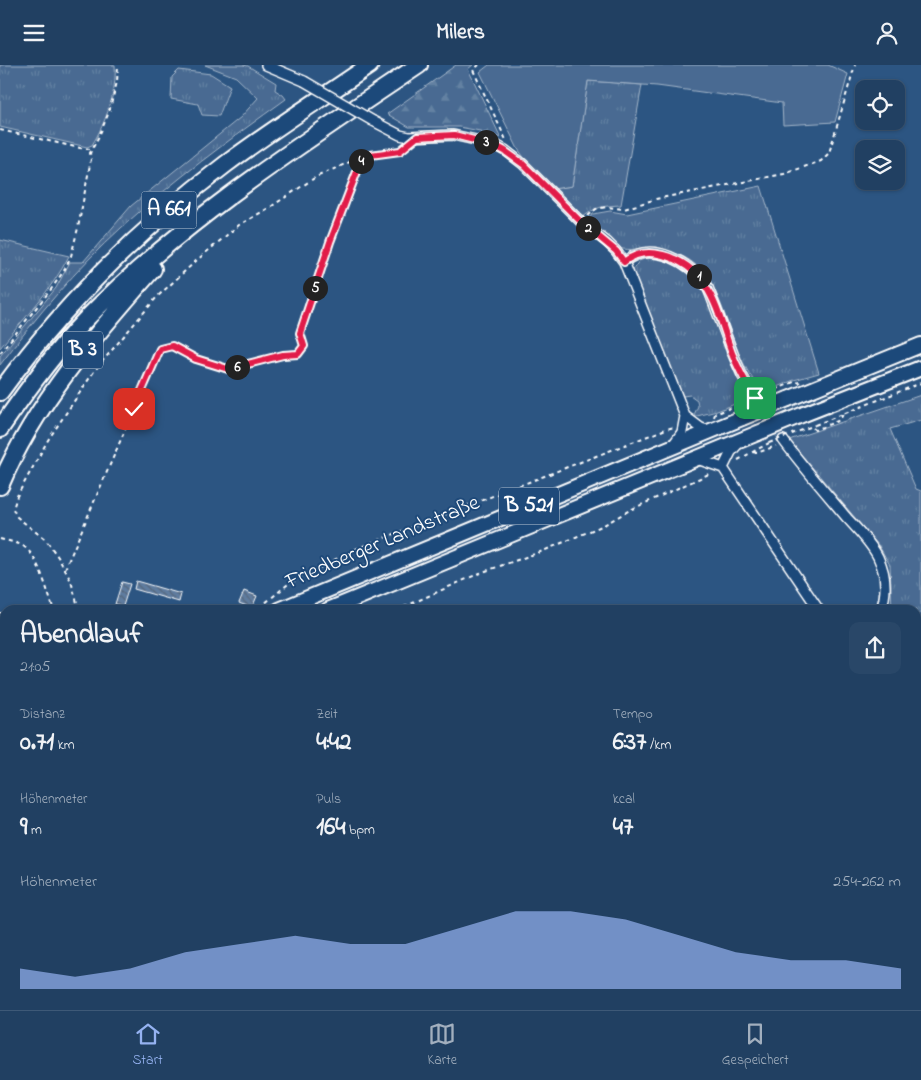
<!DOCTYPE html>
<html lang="de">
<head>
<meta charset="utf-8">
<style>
	:root { --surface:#214062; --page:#294768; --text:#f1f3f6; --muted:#a2afbe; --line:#3e5977; --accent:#95b2f1 }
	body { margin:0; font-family:"Indie Flower",sans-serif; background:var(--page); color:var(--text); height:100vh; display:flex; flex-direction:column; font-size:19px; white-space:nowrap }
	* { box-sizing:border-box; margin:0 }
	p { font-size:16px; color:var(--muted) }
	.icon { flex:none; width:28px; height:28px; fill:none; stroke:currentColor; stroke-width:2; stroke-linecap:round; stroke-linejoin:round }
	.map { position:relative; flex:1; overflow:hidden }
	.panel { position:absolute; left:0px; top:540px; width:921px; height:405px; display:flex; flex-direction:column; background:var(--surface); border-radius:15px 15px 0 0; box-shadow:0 1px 4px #0004,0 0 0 1px var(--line) }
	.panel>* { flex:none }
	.fabs { position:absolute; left:855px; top:15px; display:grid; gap:10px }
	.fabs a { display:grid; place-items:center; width:50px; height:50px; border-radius:10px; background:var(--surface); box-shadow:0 1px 4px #0004,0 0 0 1px var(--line); font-size:25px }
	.pin { position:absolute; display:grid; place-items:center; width:42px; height:42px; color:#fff; margin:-21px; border-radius:10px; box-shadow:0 2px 8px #0006 }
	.km { position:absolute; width:25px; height:25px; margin:-12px; border-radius:50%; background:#222; color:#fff; font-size:14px; line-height:25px; text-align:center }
	.round { display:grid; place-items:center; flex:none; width:52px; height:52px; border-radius:10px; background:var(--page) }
	.head { display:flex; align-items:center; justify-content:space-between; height:85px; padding:0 20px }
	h1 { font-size:28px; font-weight:700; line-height:38px }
	.stats { display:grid; grid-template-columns:repeat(3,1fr); gap:8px; height:85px; padding:5px 20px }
	.stats div { display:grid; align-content:center }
	.stats b { font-size:25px; font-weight:700 }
	.stats small { font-size:14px; font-weight:400 }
	.stats p { font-size:14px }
	.chart { height:140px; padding:10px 20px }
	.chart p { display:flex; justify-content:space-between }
	.chart svg { width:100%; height:90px; margin-top:5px; fill:var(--accent); opacity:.7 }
	header { display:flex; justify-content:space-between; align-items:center; height:65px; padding:0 20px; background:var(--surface); font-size:22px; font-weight:700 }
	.dock { display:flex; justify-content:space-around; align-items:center; height:70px; border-top:1px solid var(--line); background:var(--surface); font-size:14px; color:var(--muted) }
	.dock a { display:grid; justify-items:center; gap:2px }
	.dock .selected { color:var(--accent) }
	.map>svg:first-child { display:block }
	.built { fill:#3b618b }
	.grass { fill:url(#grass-tufts); stroke:#a4b5c8 }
	.forest { fill:url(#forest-firs); stroke:#a4b5c8 }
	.garden { fill:#486b92; stroke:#a4b5c8 }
	.building { fill:url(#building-back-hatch); stroke:#fff }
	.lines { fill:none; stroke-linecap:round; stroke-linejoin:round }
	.minor-tunnel { stroke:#4c6e95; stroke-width:9; stroke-dasharray:9 4.5; stroke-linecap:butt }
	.service-casing { stroke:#fff; stroke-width:8 }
	.minor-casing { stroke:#fff; stroke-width:12 }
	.primary-casing { stroke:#fff; stroke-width:18 }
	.motorway-casing { stroke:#fff; stroke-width:20 }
	.path { stroke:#fff; stroke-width:2; stroke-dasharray:4 4; stroke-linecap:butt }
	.service { stroke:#1f4a7a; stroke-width:4.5 }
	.minor { stroke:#1f4a7a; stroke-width:9 }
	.primary { stroke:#1f4a7a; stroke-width:14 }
	.motorway { stroke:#1f4a7a; stroke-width:16 }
	.minor-bridge-casing { stroke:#fff; stroke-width:12; stroke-linecap:butt }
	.primary-bridge-casing { stroke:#fff; stroke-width:18; stroke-linecap:butt }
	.path-bridge { stroke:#fff; stroke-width:2; stroke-dasharray:4 4; stroke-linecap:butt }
	.minor-bridge { stroke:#1f4a7a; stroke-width:9 }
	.primary-bridge { stroke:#1f4a7a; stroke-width:14 }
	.route-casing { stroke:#fff; stroke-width:10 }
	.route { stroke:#e11d48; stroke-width:6 }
	.labels { text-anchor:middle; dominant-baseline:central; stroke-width:4; stroke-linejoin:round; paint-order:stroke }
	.shield { fill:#1f4a7a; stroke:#bcc9d7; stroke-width:1 }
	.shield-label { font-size:21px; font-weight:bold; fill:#fff }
	.street-label { font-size:22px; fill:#fff; stroke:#1f4a7a }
</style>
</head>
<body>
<header><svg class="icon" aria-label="menu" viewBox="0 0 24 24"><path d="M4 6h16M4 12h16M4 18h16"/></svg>Milers<svg class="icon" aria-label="person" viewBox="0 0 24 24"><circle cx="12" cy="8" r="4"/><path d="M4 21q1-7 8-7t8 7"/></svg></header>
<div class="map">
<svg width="921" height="945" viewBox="0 0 921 945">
	<defs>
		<pattern id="grass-tufts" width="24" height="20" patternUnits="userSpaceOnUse" patternTransform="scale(1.25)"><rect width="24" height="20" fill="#486b92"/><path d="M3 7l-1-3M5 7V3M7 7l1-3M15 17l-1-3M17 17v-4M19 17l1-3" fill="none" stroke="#6381a2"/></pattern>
		<pattern id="forest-firs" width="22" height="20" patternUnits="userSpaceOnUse" patternTransform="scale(1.25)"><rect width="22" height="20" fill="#486b92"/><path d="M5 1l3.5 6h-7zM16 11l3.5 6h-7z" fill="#6381a2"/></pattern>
		<pattern id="building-back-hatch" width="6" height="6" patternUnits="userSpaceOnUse" patternTransform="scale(1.25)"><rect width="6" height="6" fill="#5e7c9f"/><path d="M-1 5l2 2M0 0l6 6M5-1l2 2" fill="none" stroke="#56667a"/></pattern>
	</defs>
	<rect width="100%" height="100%" fill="#2c5582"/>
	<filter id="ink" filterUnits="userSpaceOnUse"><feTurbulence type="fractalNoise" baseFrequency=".02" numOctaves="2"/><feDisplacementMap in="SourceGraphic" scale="10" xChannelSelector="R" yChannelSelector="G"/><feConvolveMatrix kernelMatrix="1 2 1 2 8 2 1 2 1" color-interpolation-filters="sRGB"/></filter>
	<g filter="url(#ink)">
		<path class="built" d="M168,940H442L438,945H166Z"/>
		<path class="grass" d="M0,0H115C117,27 106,57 92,80L87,82L0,62Z
			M205,0H243L248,1L276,18L275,25L283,30L286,34C229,75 173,116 121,163C76,204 37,251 0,300V291L56,223L70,197H83L131,141L241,52L258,33L236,12Z
			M179,5L211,9L230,21L219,51L202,50L198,39L171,34L172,12Z
			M588,16L642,20L621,140C604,141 596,141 582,153L553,124L572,121Z
			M761,121L819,308L794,315L764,327C727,291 731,232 696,200C681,187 662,183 643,184C637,184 629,185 623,184C618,183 593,162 587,156L593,149L610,146L627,149Z
			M0,175L69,191C51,226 24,253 0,283Z
			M647,193C663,194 685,200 697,213C712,229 715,257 723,277C730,296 741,315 750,333L717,346L693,352L698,341L697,335L690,330L683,331L681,328L632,206L639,196Z
			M921,330V355L890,364L916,424L921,426V546L916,553V545H892L890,500L879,481L789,375Z
			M0,602L5,607V665L0,671Z
			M5,730V762L0,766V733Z"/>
		<path class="forest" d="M456,0H473L468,4L501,73L480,66L459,62H409L387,49Z"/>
		<path class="garden" d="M489,0H828L848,9L835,57L783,60L782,38L657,21L588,16L572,121L553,124L528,98L518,84L480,7Z
			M485,940H549L551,945H493Z"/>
		<path class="building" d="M136,516L181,529L179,537L134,524Z
			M122,517L130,519L123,541L115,539Z
			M244,526L257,531L252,543L239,538Z"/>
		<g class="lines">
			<path class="minor-tunnel" d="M760,341L783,375"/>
			<g class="service-casing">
				<path id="service" d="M0,816L5,818
					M2,861L5,856
					M477,940L485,945
					M165,945L168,940"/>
			</g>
			<g class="minor-casing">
				<path id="minor" d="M266,0L304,16
					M373,56L400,70L409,72L453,70L494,79L505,85L523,99L581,157L607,177L616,186L624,197L685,351L701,363L710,366
					M624,197C652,174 690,197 708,223L733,289L742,310L756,335
					M783,375C803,402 825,427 847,453C858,465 871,478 878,492C886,509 887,528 881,545
					M673,380L682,367L685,351
					M697,394L723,403L819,545
					M723,403L731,387L739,378
					M916,639L921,643
					M0,781L5,777
					M0,892L5,896
					M84,940L92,944"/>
			</g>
			<g class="primary-casing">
				<path id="primary" d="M788,334L921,280
					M804,349L921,303
					M279,545L742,353
					M328,545L758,368
					M0,721L5,718"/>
			</g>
			<g class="motorway-casing">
				<path id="motorway" d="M0,327C64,239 140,164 226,99C273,64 322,33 370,0
					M0,364C26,326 54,287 86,254C184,154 303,78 419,0
					M0,421C35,338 94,271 153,204
					M0,557L5,569
					M0,597L5,603
					M0,680L5,674"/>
			</g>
			<path class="path" d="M479,0L473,5L507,77
				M0,65L80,83L90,84
				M588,151L596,144L606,142L624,144L656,134L784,109L821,96L829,88L855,0
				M0,288L52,223L65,204L71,191L78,163L91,94L90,88L99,71L109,47L117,17L118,0
				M772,328L770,327L796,316L800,318
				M714,352L715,349L740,339L741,340
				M815,360L921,318
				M813,363L815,365L840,355L843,349
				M753,387L757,388L776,381
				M738,395L769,378
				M0,474C8,476 16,477 23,481C39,491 47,527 54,545
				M65,504L160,284L172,281C185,288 215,305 230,303C252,301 274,291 298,289L304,281L300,267L330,177L363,91L400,86L407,80
				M79,545L71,516L58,492L46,475L17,452L13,444L17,431L48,375L95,305L157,232L197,195L239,160L272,141L316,112L363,91
				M252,545L264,539L287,520L353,485L666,364L675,362
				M397,545L480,508L543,486L604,460L630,445L711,408
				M916,566L921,568
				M916,581L921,571
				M916,705L921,701
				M459,940L461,945
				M894,940L903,945
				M451,945L455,940"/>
			<use href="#service" class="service"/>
			<use href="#minor" class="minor"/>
			<use href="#primary" class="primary"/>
			<use href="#motorway" class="motorway"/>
			<g class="minor-bridge-casing">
				<path id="minor-bridge" d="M304,16L373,56"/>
			</g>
			<g class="primary-bridge-casing">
				<path id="primary-bridge" d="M742,353L788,334
					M758,368L804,349"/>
			</g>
			<path class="path-bridge" d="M769,378L815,360"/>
			<use href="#minor-bridge" class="minor-bridge"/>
			<use href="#primary-bridge" class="primary-bridge"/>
		</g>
	</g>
	<g class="lines" filter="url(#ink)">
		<g class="route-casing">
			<path id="route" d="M134,344L160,284L172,281L196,294L228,304L283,290L298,289L304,281L300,268L330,177L363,91L400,86L417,72L454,70L494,80L505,86L523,99L581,157L616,186L624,197C635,188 649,186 663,190C711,203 717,247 732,288C738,304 746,318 755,333"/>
		</g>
		<use href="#route" class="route"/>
	</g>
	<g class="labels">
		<g class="shield">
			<rect x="141.5" y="126.5" width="55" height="37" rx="4"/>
			<rect x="63" y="266.5" width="40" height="37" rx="4"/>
			<rect x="499" y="422.5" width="60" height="37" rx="4"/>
		</g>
		<g class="shield-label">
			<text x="169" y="145">A 661</text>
			<text x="83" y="285">B 3</text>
			<text x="529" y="441">B 521</text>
		</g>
		<g class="street-label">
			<text transform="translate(383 478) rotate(-23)">Friedberger Landstraße</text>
		</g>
	</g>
</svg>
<div class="fabs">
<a><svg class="icon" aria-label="locate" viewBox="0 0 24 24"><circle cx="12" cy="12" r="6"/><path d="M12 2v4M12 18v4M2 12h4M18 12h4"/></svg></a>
<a><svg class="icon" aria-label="layers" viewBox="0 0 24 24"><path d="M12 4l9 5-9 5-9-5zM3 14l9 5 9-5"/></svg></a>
</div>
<div class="pin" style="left:755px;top:333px;background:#1e9e55"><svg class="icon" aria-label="arrive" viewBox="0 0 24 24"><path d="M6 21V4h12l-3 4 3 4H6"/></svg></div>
<div class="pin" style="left:134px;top:344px;background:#d93025"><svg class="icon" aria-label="check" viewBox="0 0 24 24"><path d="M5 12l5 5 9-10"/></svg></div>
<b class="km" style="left:699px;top:211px">1</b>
<b class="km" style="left:588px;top:163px">2</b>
<b class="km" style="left:486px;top:77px">3</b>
<b class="km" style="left:361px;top:96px">4</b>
<b class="km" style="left:315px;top:223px">5</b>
<b class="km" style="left:237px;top:302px">6</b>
<section class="panel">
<div class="head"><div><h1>Abendlauf</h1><p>21:05</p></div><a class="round"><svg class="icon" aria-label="share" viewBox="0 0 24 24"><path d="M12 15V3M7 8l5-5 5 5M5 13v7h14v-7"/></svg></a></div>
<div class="stats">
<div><p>Distanz</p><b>0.71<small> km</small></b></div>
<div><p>Zeit</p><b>4:42</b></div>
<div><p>Tempo</p><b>6:37<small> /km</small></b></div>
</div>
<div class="stats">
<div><p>Höhenmeter</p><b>9<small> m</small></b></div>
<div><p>Puls</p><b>164<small> bpm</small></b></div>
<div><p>kcal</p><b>47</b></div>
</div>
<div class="chart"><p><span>Höhenmeter</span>254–262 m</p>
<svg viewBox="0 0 160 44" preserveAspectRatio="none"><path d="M0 44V34L10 38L20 34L30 26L40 22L50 18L60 22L70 22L80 14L90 6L100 6L110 10L120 18L130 26L140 30L150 30L160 34V44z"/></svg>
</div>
</section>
</div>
<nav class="dock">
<a class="selected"><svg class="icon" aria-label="home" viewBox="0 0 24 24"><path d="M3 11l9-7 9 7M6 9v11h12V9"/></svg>Start</a>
<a><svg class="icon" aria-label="map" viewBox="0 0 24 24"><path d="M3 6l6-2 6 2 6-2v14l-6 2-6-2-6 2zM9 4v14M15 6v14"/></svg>Karte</a>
<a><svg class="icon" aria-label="saved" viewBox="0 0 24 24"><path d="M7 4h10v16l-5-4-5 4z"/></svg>Gespeichert</a>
</nav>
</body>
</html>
